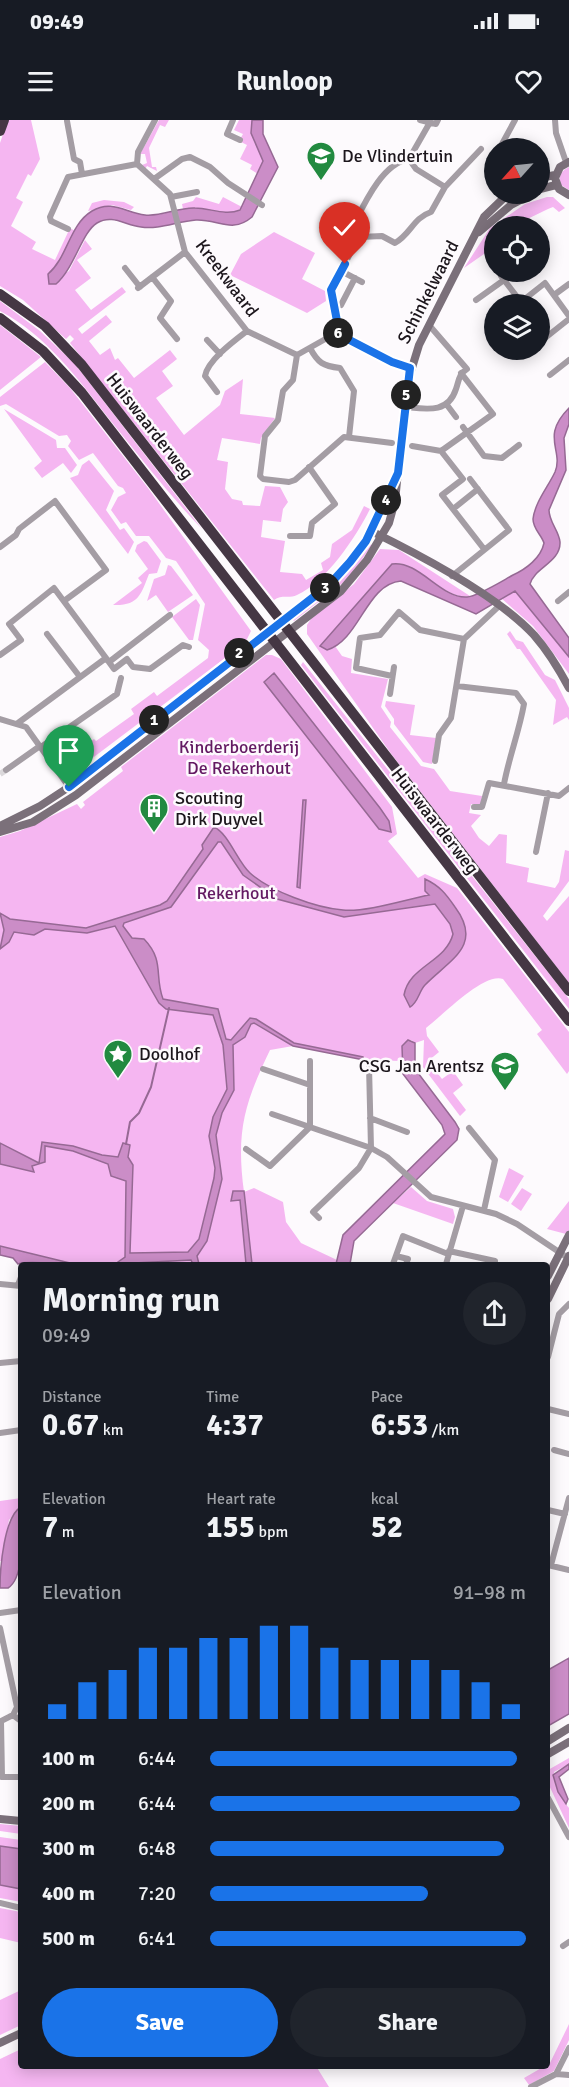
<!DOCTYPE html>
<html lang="en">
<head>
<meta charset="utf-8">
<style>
	:root { --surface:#171b24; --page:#20242c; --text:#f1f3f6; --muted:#9ea1a6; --accent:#1a73e8 }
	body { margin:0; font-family:Signika,sans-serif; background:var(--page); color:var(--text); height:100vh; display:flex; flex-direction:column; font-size:22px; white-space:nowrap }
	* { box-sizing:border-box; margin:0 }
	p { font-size:20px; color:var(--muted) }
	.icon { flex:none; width:33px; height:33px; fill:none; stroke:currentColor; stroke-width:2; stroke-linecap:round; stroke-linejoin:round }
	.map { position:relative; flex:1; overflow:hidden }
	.side { position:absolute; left:18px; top:1142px; width:532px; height:807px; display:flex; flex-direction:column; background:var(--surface); border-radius:6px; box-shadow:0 3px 15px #0003 }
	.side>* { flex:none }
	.needle { width:39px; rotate:243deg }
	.tools { position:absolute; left:484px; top:18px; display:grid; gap:12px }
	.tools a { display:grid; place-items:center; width:66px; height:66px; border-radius:50%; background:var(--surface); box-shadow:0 3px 15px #0003; font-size:30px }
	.pin { position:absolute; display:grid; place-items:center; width:51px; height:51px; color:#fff; margin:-62px -26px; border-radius:50% 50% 50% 0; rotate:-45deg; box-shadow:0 0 6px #0007 }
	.pin .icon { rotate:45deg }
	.km { position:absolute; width:30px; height:30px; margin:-15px; border-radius:50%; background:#222; color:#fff; font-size:16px; line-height:30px; text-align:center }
	.round { display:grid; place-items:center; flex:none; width:63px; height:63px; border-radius:32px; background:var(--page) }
	.head { display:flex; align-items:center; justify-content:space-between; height:102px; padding:0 24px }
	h1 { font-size:33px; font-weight:700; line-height:45px }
	.stats { display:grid; grid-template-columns:repeat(3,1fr); gap:9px; height:102px; padding:6px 24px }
	.stats div { display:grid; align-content:center }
	.stats b { font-size:30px; font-weight:700 }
	.stats small { font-size:16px; font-weight:400 }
	.stats p { font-size:16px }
	.chart { height:168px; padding:12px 24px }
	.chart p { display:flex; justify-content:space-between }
	.chart svg { width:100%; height:108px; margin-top:6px; stroke:var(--accent); stroke-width:6 }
	.button { display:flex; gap:12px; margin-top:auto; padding:12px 24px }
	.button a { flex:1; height:69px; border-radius:36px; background:var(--accent); color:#fff; font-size:24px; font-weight:700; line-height:69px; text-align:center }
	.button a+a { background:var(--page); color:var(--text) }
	ul { padding:0 24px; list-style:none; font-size:20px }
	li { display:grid; grid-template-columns:96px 72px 1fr; align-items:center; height:45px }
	li i { height:15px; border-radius:8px; background:var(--accent) }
	.status { display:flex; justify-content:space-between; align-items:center; height:42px; padding:0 30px; background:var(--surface); direction:ltr }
	.status svg { height:16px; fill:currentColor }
	header { display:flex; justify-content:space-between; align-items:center; height:78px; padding:0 24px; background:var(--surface); font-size:27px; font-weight:700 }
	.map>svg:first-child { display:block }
	.green { fill:#f5b6f1 }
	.water { fill:#cb8dc7; stroke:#966994; stroke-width:1.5 }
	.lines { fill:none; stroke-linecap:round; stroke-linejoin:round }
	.stream { stroke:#966994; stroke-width:2 }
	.street-tunnel { stroke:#dbd8db; stroke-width:6; stroke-dasharray:6 3; stroke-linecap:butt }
	.street { stroke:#a49da4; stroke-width:6 }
	.secondary { stroke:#7b707a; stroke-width:8 }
	.highway { stroke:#453744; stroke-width:10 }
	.route-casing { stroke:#fff; stroke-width:12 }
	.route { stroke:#1a73e8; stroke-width:8 }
	.labels { text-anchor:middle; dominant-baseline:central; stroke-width:5; stroke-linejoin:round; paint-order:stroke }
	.poi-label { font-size:18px; fill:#1c161c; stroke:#fdfafd; text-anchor:start }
	.street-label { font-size:18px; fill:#1c161c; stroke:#fdfafd }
	.park-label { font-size:18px; fill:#631962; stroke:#fdfafd }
</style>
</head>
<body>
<div class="status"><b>09:49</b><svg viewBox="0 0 49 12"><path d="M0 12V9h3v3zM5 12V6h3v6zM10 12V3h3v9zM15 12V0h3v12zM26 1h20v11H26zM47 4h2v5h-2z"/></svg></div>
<header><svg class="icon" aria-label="menu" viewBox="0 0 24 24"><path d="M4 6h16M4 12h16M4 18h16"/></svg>Runloop<svg class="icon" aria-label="heart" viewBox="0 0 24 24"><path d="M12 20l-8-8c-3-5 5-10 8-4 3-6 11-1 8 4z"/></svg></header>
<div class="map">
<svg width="569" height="1967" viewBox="0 0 569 1967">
	<rect width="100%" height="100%" fill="#fdfafd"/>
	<path class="green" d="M8,0H31L40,39L31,56L28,54L16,78L23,82L11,106L36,122L32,129L55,140L70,108L75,111L58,143L48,154L49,163L69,151L85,120L92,129L77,140L91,158L75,170L91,190L122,167L126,172L78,209L82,214L106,195L112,202L89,221L100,235L110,228L115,240L118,238L134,258L170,230L177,239L162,251L173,266L156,278L184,315L220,285L225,271L243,259L240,294L275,298L261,318L260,324L222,318L217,340L228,342L225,369L232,379L242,381L243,385L260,386L265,366L280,367L288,382L283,389L281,402L263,400L261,417L285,421L280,452L302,454L306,460L323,450L321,443L330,437L332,424L352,410L364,386L370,389C356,417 326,462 297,475C289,479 282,474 274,480L70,223L74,219L70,215L66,219L23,180L0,166V23Z
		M159,0H169L165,7L160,5L149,28L152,47H156L157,51L147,46L144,51L142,45L147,43L145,34H140Z
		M239,0H252L251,8L263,41L258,54L250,49L252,45L240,39L247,25L239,21L243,14L234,10Z
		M569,47V70L561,65C558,56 561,51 569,47Z
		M196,77L219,84L223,77L242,87C230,100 199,86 183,89L182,84L193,81Z
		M547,77H553L565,88L559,92L553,87L548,89L513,106H495V119L492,122L494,127L464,148L490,108L525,84Z
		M104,80L124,82L134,87L131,90L112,85L88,91L92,83Z
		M274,112L315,133L302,159L325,171L326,181L307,193L230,155L241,134Z
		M0,181L40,211L75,244L202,409C169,375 140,337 110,300C79,260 46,215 0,191Z
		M0,205L41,237L0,270Z
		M45,242L70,268L148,368L251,511L245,523L74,652H63L56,643L66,636L72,643L81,636L75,627L85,620L87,624L94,619L96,621L134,594L131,589L154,572L157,576L208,538L209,530L198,520L205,484L176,441L166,438L149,416H136L126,402L121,404L111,390L118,377L126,373L123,368L118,366L93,333L79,340L68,326L71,321L67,315L59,316L6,284L0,286V277Z
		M4,289L56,320L57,328H65L77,345L71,353L63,343L42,358L34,348L42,341Z
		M89,340L114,371L106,390L120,410L124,408L134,422L128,434L70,358L78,355L82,345Z
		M144,421L147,422L161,441L157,453L149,454C141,474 139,486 113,485L142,463L138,458L148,449L135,431L137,425Z
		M368,423L372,425L349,458L294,501L292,499L341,459Z
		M380,429L399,430L470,476C448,482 421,446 397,443L320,526L327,530L335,526L342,536L352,539L351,553L388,559L381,587L391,602L390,607L421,646L434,649L450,671L482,676L481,686L471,684L469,693L481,695L471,706L479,718L489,726L499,714L507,715L506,743L529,748L527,762L555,768L559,762L565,730L569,731V761L543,796L547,801L569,776V863L392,635L307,514V505L311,499L354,464Z
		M168,445L171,446L193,475L168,492L156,475L147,481L154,459L165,455Z
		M515,471L569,537V554L533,506L501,478Z
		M196,479L200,485L193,520H189L172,497Z
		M510,511L516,520L523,522L545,555L555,560L569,588V600L567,597L553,605L556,580L520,529H517L507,514Z
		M266,535H272L281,539L392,687L397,714L388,721L418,758L425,754L457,768L569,912V951L567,954L537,914L542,910L503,859C484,852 443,895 426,908L427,916L439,932L428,941L442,959L453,951L463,965L453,973L466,990L460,996L423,947L424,920L415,923L411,920L402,926V941L364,940L293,926L270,930C244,984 236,1012 244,1072L254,1068L283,1082L286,1102L301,1123L337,1140L336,1144H74L0,1126V717L20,711L77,684L81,689L85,685L83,682L123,651L121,647Z
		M303,542L569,879V889L301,545Z
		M386,581L415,585L410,615L436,618L432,644L423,642L394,604V599L385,586Z
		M509,1048L524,1056L508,1082L499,1077Z
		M411,1067L427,1081L453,1089L455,1097L453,1104L393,1083Z
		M522,1068L532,1074L521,1091L511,1084Z
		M569,1081V1111L566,1114L547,1109Z
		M21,1378V1387L9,1400L2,1441H0V1381Z
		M569,1638V1644L554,1652L564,1682L569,1688V1708L548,1663V1650Z
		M0,1704L21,1706V1714L0,1711Z
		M0,1717L21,1720V1729L0,1726Z
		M0,1765L21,1769V1782L0,1778Z
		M0,1788L21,1792V1823L0,1818Z
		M21,1870V1905L0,1915V1880Z
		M569,1904V1920L554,1951L529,1965L524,1958L550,1943Z
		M21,1929V1946H316L329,1967H0V1939Z"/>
	<path class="water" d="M252,0H263V14L278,47L252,97C232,114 218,99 196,100C178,101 159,110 141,107C125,105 112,94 97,103C82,112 74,149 56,164H49L48,154C68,137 69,105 92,91C112,79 126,93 145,95C161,97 179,87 195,88C210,88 225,96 240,90L263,41L251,13Z
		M569,288V304L564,318L566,350L549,390C549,402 559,411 560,422C561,442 534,448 530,464L569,518V537L515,471L476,494L401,461C366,464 360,520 327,530L320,526L392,444C419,440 441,479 467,477C478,476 502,461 513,455C526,449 541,438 544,423C541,414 533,409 533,399C535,382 548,367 555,352C564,330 540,317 569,288Z
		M274,553L380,688L389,701L391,712L379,709L264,562Z
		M303,680H306L300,768L297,767Z
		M214,707C229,714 237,741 250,753C270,771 316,788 343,790C367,792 404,780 429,775L425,771V759C440,766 446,774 455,787C484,826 449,840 425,865C419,871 418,883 410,887L404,875C409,846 446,842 453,814L450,804L435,784L344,797L277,779L243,755L221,722H218L171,787L124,803L123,806L132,818L144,819C165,841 154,855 163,879L218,889L226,919L231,920L250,898L256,899L294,923L363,937L364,940L293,926L254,903L251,904L245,917L233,925L234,970L222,993L216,1015L222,1059L207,1121L197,1136L199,1144H193L191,1140L115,1144L125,1137L126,1061L111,1056L108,1044L73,1031L45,1026V1042L32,1046L34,1052L0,1044V1023L39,1043L42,1022L73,1026L102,1035L118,1037L123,1023L130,1025L128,1037L133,1045L130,1133L188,1132L199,1119L214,1058L215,1048L209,1016L213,997L227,969L223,925L213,895L166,889L159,883L115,806L87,813L45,809L34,815L14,812L9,822L0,829L4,810L0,793L10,799L86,808L160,785L167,781L203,729L202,725Z
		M408,920L415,923V949L455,1002L459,1009L457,1020L354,1121L350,1144H336L343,1115L445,1014L442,1005L403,954L402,926Z
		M233,1071H244L252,1144H246L240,1080L231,1081Z
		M0,1126L74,1144C61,1145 27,1140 18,1144L13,1138L0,1135Z
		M21,1387C21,1407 26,1457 8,1468H0C0,1449 4,1396 21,1387Z
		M569,1538V1594L548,1606V1550Z
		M569,1644V1649L559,1657L568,1679L566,1684L558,1672L553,1655Z
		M0,1726L21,1729V1769L0,1765Z"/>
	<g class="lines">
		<path class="stream" d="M126,1024L130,1002L139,993L151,967L169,888"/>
		<path class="street-tunnel" d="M0,654L6,650"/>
		<path class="street" d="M233,0L227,14L240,20
			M420,0L436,4L438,0
			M555,0L556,13L566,42
			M67,1L74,39L80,42L82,54
			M502,24L515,0
			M409,39L416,49L445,67
			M137,44L170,74L185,132L247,211L297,235
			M154,59L182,39L190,37L210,47L228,63L262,85
			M171,77L197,72
			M68,109L51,101L50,97L68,57L137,44L138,32L155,0
			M360,117L382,116L395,123C411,114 413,98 431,92L445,67L481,29
			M125,148L140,167
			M341,151L362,162
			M501,156L521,182L545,163L569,196
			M152,157L171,181L160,198L177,219
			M138,168L185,132
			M554,175L569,164
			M476,180L504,160
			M341,185L355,158
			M336,213L338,206L331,170L363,109L354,104C365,82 383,43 409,39L429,4
			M336,213L391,241L410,248
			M207,220L220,234
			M540,222L569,199
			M310,228C318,243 323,246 340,248L354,271L349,317
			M297,235L293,260L283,271L278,300L265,316L260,356L263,359L289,362L295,360L344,317L392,323
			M297,235L336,213
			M550,255L569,240
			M217,272L205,256C208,240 234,221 247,211
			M447,285L456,297
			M405,287C426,289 448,294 456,269C459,260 459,254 467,249L429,205
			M463,307L484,336L502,338L519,325
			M412,326L441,331L463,359L442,375L484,429
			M441,331L493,294L461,253
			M453,389L478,369
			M290,416H310L312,403L335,384L309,347
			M0,427L16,415L19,409L55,381L106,450L64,481
			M452,456L509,410L470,359
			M558,481L569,472
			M47,514L80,557
			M0,535L21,520L9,504L54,468L106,538L18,603
			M106,538L114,549L127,539L133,547L150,549L183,525L189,527
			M109,542L170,495
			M392,556L356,548L360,518L380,515L399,492L420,510L464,519
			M457,566L516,573L524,584C519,612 509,637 504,664
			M390,574L394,547
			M0,599L26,607L69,667
			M41,627L117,574L121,558
			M435,641L439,615L451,598L464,519L499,486
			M6,650L40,626
			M474,687H482L489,663L559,676L569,668
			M536,732L548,673
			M263,949L310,965
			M272,994L371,1028L387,1037L431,1077L496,1094L517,1104L568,1138
			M370,998L407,1012
			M469,1008L495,1040L484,1090
			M246,1029L270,1046L310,1007V941
			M319,1098L313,1092L359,1048L371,1028L369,946
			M449,1131L495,1141L493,1144
			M396,1136L408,1139L406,1144
			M393,1144L403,1116L448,1134
			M446,1144L463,1086
			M0,1164L21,1166
			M18,1165L21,1157
			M548,1237L559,1194L569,1184
			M0,1243L21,1241
			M548,1289L569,1294
			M0,1313L21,1310
			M554,1330L569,1334
			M548,1390L565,1394
			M548,1445L569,1450
			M551,1445L569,1378
			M0,1493L21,1490
			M0,1508L17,1587L13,1595
			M21,1601L13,1595L1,1601L2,1657H21
			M548,1678L569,1717
			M0,1783L21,1788
			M563,1826L569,1822
			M556,1954L569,1928
			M531,1967L556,1954L569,1955"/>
		<path class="secondary" d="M569,42L560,47L555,58L559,69L569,75
			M540,58L555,55
			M540,69L556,65
			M479,112L511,85L532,74
			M371,411C420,435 497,475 534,515C548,531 559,549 569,568
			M0,706L40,686L69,667L329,465L366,421L395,360
			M0,712L33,702L76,675L341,471L367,440L389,403L395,381L407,264L419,225L484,97L508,74
			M548,1156L569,1115
			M548,1179L569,1136
			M548,1621L569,1608
			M548,1634L569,1622
			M0,1699L21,1701
			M0,1923L21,1913"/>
		<path class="highway" d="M0,11L4,0
			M0,174L45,206L82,245L569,871
			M0,198L43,231L82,273L569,901"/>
	</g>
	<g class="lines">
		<g class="route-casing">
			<path id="route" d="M69,667L329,465L350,442L366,421L398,353L410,248L392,242L336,213L338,206L331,170L345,144"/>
		</g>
		<use href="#route" class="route"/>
	</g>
	<defs>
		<g id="school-pin" transform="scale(1.5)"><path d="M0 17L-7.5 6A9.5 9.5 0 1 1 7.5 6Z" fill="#228a40" stroke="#fdfafd"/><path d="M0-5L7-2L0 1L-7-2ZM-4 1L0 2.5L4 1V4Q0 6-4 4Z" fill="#fff"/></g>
		<g id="building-pin" transform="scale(1.5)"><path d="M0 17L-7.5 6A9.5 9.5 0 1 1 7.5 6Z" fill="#228a40" stroke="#fdfafd"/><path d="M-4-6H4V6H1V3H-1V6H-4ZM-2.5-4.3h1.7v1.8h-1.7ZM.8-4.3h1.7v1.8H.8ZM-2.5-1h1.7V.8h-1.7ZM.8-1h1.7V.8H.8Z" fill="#fff"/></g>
		<g id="sight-pin" transform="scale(1.5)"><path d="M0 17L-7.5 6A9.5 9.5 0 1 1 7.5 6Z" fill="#228a40" stroke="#fdfafd"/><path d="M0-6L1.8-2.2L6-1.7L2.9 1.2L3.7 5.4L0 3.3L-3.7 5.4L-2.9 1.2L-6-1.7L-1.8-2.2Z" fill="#fff"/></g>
	</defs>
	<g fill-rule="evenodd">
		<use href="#school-pin" x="321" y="36"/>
		<use href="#building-pin" x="154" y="688"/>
		<use href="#sight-pin" x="118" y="934"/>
		<use href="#school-pin" x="505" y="946"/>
	</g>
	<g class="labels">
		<g class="poi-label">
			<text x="342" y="36">De Vlindertuin</text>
			<text x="175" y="678">Scouting<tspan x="175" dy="21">Dirk Duyvel</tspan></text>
			<text x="139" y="934">Doolhof</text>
			<text x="484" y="946" text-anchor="end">CSG Jan Arentsz</text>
		</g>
		<g class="street-label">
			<text transform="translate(227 158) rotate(53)">Kreekwaard</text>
			<text transform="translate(428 172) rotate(-63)">Schinkelwaard</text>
			<text transform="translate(150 306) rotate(52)">Huiswaarderweg</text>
			<text transform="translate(435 701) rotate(52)">Huiswaarderweg</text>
		</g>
		<g class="park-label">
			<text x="239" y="627">Kinderboerderij<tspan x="239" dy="21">De Rekerhout</tspan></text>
			<text x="236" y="773">Rekerhout</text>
		</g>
	</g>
</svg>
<div class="tools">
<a><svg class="needle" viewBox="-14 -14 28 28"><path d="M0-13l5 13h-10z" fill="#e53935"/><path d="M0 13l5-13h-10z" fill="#9ea1a6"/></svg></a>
<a><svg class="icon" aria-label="locate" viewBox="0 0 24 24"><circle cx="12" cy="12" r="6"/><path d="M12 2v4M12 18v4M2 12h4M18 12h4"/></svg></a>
<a><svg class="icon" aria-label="layers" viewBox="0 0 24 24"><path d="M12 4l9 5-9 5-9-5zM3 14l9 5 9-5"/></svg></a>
</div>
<div class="pin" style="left:69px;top:667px;background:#1e9e55"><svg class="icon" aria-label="arrive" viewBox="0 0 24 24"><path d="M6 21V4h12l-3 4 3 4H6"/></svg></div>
<div class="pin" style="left:345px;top:144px;background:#d93025"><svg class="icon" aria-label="check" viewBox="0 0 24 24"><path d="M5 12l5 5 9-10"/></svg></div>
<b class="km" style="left:154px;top:600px">1</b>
<b class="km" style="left:239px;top:533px">2</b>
<b class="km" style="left:325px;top:468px">3</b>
<b class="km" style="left:386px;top:380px">4</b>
<b class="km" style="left:406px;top:275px">5</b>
<b class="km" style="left:338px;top:213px">6</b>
<section class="side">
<div class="head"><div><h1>Morning run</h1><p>09:49</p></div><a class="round"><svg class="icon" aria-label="share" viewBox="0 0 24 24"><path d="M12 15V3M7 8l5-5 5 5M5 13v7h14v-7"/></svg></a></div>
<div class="stats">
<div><p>Distance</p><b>0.67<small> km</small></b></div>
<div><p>Time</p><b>4:37</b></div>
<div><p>Pace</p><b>6:53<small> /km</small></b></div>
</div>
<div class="stats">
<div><p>Elevation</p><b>7<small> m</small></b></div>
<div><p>Heart rate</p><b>155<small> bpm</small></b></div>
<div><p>kcal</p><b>52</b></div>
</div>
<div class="chart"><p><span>Elevation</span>91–98 m</p>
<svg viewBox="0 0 160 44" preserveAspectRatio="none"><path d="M5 44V38M15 44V29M25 44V24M35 44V15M45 44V15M55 44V11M65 44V11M75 44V6M85 44V6M95 44V15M105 44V20M115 44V20M125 44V20M135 44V24M145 44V29M155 44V38"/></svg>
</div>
<ul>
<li><b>100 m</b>6:44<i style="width:97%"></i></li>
<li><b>200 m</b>6:44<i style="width:98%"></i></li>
<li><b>300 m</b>6:48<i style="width:93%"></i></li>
<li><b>400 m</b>7:20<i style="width:69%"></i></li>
<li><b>500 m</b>6:41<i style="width:100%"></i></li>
</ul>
<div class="button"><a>Save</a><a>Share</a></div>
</section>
</div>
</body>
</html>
